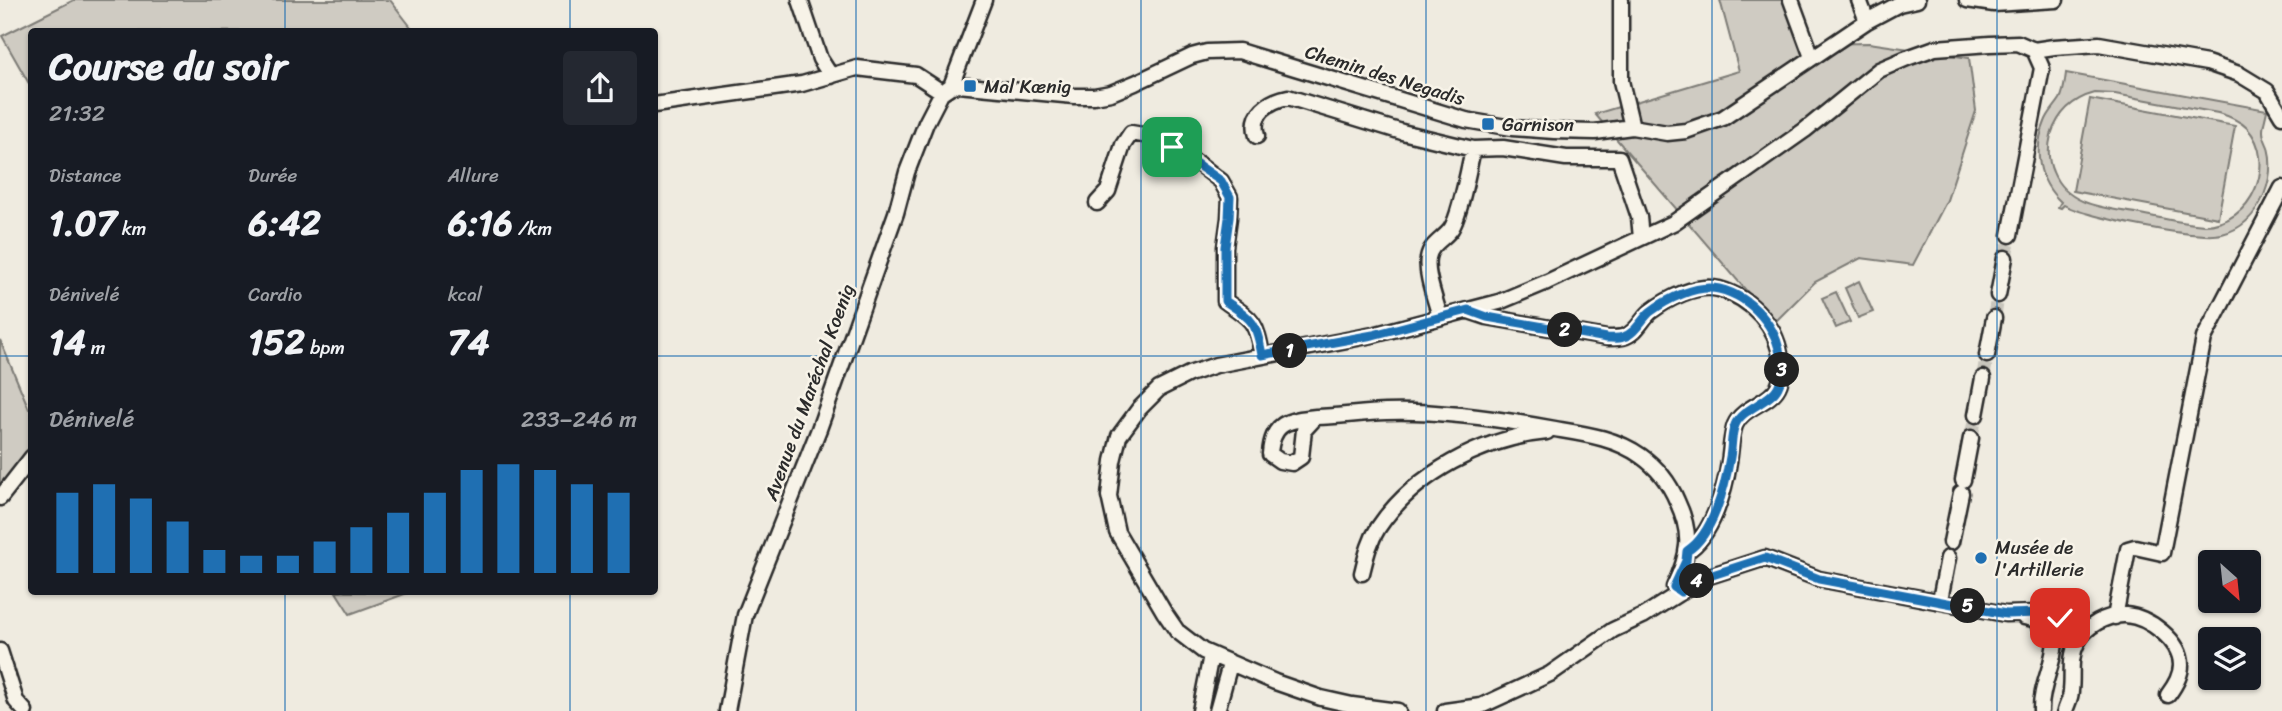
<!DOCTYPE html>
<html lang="fr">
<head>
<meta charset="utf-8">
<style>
	:root { --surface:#171b24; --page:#242831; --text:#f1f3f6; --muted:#9ea1a6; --accent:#1f6fb2 }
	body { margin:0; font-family:Sriracha,sans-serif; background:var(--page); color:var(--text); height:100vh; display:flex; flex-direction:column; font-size:26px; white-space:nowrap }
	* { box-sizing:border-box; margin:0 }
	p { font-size:23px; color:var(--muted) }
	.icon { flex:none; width:38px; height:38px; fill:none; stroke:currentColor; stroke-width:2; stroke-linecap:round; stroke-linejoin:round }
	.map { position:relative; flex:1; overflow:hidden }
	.sheet { position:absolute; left:28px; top:28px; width:630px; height:567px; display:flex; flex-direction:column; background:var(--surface); border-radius:7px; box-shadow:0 2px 5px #0004 }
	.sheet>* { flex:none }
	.needle { width:46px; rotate:153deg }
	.tools { position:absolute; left:2198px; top:550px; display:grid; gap:14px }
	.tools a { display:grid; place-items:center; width:63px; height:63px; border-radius:7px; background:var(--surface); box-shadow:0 2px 5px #0004; font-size:35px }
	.pin { position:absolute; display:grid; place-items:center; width:60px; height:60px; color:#fff; margin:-30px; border-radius:14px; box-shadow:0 4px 10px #0006 }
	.km { position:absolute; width:35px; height:35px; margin:-18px; border-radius:50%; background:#222; color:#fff; font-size:19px; line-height:35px; text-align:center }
	.round { display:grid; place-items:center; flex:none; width:74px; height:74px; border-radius:7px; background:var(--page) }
	.head { display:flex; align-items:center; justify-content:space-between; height:119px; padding:0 21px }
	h1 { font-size:38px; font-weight:700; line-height:52px }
	.figures { display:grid; grid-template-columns:repeat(3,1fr); gap:10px; height:119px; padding:7px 21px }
	.figures div { display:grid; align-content:center }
	.figures b { font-size:35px; font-weight:700 }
	.figures small { font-size:19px; font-weight:400 }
	.figures p { font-size:19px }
	.chart { height:196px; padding:14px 21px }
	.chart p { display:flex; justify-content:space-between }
	.chart svg { width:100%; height:126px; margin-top:7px; stroke:var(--accent); stroke-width:6 }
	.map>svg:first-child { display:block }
	.green { fill:#cfcbc2; stroke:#7d7b76; stroke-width:2; fill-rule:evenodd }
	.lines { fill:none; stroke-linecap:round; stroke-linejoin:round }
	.minor-tunnel { stroke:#c8c5bc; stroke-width:14; stroke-dasharray:14 7; stroke-linecap:butt }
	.minor-casing { stroke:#2b2b2b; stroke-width:19 }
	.minor { stroke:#f7f3e8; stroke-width:14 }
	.route-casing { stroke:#fff; stroke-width:14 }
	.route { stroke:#1f6fb2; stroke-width:9 }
	.grid { fill:none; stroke:#1f6fb2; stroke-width:2; stroke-opacity:0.55 }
	.poi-dot { fill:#1f6fb2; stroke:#f7f3e8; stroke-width:2.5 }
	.labels { text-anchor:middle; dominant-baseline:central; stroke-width:5; stroke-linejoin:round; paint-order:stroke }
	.street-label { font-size:19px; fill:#2b2b2b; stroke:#f7f3e8 }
	.poi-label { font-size:19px; fill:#2b2b2b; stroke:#f7f3e8; text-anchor:start }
</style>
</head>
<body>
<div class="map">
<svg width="2282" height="711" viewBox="0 0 2282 711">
	<rect width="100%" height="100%" fill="#efebe0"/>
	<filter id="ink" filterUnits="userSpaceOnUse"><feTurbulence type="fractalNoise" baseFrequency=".0143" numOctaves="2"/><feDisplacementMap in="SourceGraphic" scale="14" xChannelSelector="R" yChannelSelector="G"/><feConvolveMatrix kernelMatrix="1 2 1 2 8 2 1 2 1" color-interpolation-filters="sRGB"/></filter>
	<g filter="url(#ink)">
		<path class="green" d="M74,0H390L414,31L32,32L31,87L2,36Z
			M1720,0H1795L1811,44L1869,43L1969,58L1976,111L1947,200L1913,265L1861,258L1815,282L1774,323L1595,114L1739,71Z
			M2066,73L2267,110C2266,117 2263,124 2263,131C2263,137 2266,142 2268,147C2272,162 2270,180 2264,195C2256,214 2243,229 2222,234C2199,240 2085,217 2064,205L2061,208L2058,207L2061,202C2038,181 2033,150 2045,122C2048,113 2055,107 2060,99C2064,92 2065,81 2066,73ZM2095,93L2115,94L2218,113C2229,116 2239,120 2247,128C2278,162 2252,225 2204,225C2182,223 2161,218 2140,214C2108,208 2067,207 2053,172C2048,161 2048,147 2051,135C2058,113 2072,99 2095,93Z
			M2090,99L2235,126L2218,218L2073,191Z
			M1859,281L1873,312L1858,318L1845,288Z
			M1836,292L1850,322L1836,328L1822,298Z
			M0,340L29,409H32L31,454L0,487Z
			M336,592H410L350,614Z"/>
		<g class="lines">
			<path class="minor-tunnel" d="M2005,258L2010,235
				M1994,318L1998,295
				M1983,378L1987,355
				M1971,438L1976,415"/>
			<g class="minor-casing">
				<path id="minor" d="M800,0L820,59L831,76
					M1621,0V81L1632,127
					M1791,0L1812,57
					M1859,0L1867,21
					M1967,0L1994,4L2056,0
					M2034,50L2054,47L2099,44L2207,63L2239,74L2267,91L2282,116
					M951,86L984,0
					M654,105L802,84L857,68L916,75L942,92
					M1257,136C1250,113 1269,101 1288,97L1402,132L1473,149C1469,167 1460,216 1451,229C1444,239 1430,244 1428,258C1425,274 1436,301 1440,317
					M1473,149L1503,148L1566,158H1619L1639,217L1641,238
					M1097,203L1108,191L1123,145L1131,133L1155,137L1199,164L1221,181L1230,197L1229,218L1225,247V301C1253,320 1256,321 1262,355
					M1998,295L2005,258
					M1469,311L1487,317L1607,338C1612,338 1618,338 1623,337C1636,334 1641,320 1650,312C1667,299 1697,283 1719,289C1752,298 1778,327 1781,361C1782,369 1782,379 1778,387C1770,403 1742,407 1735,425C1731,436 1731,451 1729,462C1725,490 1712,536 1687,551
					M1987,355L1994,318
					M1976,415L1983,378
					M1316,417L1304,430L1301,457L1292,463L1280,461L1270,454C1272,422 1288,420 1316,417C1340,416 1363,413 1386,412C1441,410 1501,419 1555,429C1585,434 1616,438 1641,456C1658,468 1669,482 1677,501C1693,535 1689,555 1674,587L1681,592L1700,579L1765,558L1819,579L2005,614L2040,613L2060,618L2072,627L2077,642
					M1963,480L1971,438
					M0,498L32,457
					M1951,542L1961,493
					M1362,573C1366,557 1369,542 1378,528C1414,474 1483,438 1547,432
					M1940,600L1948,558
					M2024,617L2033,619L2055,636C2056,662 2040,685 2041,711
					M2115,617L2128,549L2135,547L2162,553L2204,338L2282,188
					M0,651L16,701L25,711
					M727,711L745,615L819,429L896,213L907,172L926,123L942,92L951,86L958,85L1074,96H1094L1111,93L1135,83L1192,56L1207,52L1239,51L1466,120L1512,128L1554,131L1595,132L1632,127L1667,133L1686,131L1723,118L1867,21L1899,4L1917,0
					M1200,711L1211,655
					M1217,711L1230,664
					M1398,711L1352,705L1321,698L1275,682L1203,651L1177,631L1164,612L1117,532L1109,496L1113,461L1119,436L1139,409L1159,389L1189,374L1216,365L1373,335L1499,302L1547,282L1673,223L1805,130L1879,70L1907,58L1935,48L1990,44L2018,43L2034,50L2042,68L2010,235
					M1445,711L1481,706L1550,674L1613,630L1643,616L1681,592
					M2065,711C2067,704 2071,698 2071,691C2073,675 2069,658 2077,643C2085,626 2107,614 2126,615C2149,617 2181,641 2181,665C2181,675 2174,687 2168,695"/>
			</g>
			<use href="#minor" class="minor"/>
		</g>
	</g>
	<g class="lines" filter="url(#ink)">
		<g class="route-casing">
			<path id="route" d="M1172,147L1221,181L1230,197L1229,218L1225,247V301C1253,320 1256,321 1262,355L1373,335L1468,310L1487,317L1607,338C1612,338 1618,339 1623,337C1635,334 1641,320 1650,312C1667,299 1697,284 1719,289C1752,297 1778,327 1781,361C1782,369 1782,379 1778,387C1771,402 1742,408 1735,425C1731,434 1732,447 1730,457C1725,487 1713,535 1687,551L1686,561L1674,587L1681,592L1700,579L1765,558L1819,579L2006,614L2040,613L2060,618"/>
		</g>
		<use href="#route" class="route"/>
	</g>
	<path class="grid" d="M285,0V32M570,0V32M856,0V711M1141,0V711M1426,0V711M1712,0V711M1997,0V711M0,356H32M654,356H2282M285,592V711M570,592V711"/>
	<g class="poi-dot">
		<rect x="963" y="79" width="14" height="14" rx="3.5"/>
		<rect x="1481" y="117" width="14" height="14" rx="3.5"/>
		<circle cx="1981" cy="558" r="7"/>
	</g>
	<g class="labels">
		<g class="street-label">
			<text transform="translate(1385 75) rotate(17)">Chemin des Negadis</text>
			<text transform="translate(809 392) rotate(-70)">Avenue du Maréchal Koenig</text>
		</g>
		<g class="poi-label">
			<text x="984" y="86">Mal Kœnig</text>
			<text x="1502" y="124">Garnison</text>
			<text x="1995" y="547">Musée de<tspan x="1995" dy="22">l'Artillerie</tspan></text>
		</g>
	</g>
</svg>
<div class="tools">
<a><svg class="needle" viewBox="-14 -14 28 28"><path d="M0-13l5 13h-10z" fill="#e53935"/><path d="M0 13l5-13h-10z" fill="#9ea1a6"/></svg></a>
<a><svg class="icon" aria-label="layers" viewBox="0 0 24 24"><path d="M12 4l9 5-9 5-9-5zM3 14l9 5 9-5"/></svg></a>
</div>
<div class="pin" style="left:1172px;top:147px;background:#1e9e55"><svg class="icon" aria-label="arrive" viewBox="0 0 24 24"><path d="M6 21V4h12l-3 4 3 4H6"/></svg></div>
<div class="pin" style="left:2060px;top:618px;background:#d93025"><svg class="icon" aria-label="check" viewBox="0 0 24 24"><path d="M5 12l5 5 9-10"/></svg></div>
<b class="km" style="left:1290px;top:351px">1</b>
<b class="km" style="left:1565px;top:330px">2</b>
<b class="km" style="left:1782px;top:370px">3</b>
<b class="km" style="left:1697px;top:581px">4</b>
<b class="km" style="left:1968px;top:606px">5</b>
<section class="sheet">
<div class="head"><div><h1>Course du soir</h1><p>21:32</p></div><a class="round"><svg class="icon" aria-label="share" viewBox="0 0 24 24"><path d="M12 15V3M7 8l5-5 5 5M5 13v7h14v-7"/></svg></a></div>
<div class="figures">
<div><p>Distance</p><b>1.07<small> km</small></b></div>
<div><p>Durée</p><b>6:42</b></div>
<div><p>Allure</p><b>6:16<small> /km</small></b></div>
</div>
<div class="figures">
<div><p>Dénivelé</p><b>14<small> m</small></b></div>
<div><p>Cardio</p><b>152<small> bpm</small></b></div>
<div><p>kcal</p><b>74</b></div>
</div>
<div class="chart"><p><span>Dénivelé</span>233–246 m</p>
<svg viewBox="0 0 160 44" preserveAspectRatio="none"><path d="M5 44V16M15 44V13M25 44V18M35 44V26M45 44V36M55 44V38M65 44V38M75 44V33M85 44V28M95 44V23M105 44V16M115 44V8M125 44V6M135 44V8M145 44V13M155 44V16"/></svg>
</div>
</section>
</div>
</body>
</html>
